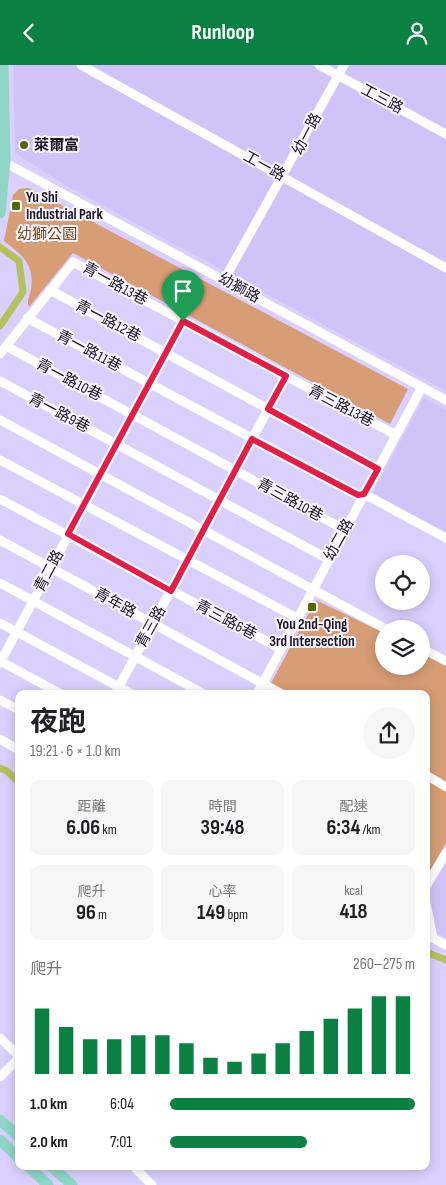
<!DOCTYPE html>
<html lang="zh-TW">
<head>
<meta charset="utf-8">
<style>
	:root { --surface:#fff; --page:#f6f6f6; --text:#202124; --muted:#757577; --accent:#0b8043 }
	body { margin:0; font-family:"Sofia Sans Condensed","Noto Sans TC",sans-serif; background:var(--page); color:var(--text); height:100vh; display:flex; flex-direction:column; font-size:19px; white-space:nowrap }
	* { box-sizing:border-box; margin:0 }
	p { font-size:16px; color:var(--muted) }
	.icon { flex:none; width:28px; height:28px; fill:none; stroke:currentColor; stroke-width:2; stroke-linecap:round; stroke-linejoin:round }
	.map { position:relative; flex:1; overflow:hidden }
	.drawer { position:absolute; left:15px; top:625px; width:415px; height:480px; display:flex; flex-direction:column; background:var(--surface); border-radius:10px; box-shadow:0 2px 12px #0003 }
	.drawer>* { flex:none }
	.controls { position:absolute; left:375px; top:490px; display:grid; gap:10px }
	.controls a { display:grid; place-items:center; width:55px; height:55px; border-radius:50%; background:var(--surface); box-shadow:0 2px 12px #0003; font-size:25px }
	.pin { position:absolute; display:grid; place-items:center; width:42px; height:42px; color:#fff; margin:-51px -21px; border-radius:50% 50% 50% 0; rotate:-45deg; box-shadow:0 0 5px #0007 }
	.pin .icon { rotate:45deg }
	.round { display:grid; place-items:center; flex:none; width:52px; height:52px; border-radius:26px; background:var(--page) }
	.summary { display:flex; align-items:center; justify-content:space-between; height:85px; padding:0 15px }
	h1 { font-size:28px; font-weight:700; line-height:38px }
	.figures { display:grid; grid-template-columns:repeat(3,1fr); gap:8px; height:85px; padding:5px 15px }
	.figures div { display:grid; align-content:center; border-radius:10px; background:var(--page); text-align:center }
	.figures b { font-size:21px; font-weight:700 }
	.figures small { font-size:14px; font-weight:400 }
	.figures p { font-size:14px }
	.chart { height:140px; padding:10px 15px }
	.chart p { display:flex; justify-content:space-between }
	.chart svg { width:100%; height:90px; margin-top:5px; stroke:var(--accent); stroke-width:6 }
	ul { padding:0 15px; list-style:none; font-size:16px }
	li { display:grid; grid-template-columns:80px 60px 1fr; align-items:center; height:38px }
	li i { height:12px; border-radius:6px; background:var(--accent) }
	header { display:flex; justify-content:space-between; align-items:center; height:65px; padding:0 15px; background:var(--accent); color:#fff; font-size:22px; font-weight:700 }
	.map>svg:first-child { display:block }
	.built { fill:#d0c3f7 }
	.green { fill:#d69d76 }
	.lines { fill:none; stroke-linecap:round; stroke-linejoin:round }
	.canal { stroke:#b4c15e; stroke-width:7 }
	.minor { stroke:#fff; stroke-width:9 }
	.major { stroke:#8fd6c7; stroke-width:11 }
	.route-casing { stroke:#fff; stroke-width:10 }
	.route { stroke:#e11d48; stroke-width:6 }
	.poi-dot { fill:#5b6403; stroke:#f9f7fd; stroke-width:2 }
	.labels { text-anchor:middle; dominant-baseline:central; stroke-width:4; stroke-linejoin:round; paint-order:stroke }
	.street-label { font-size:15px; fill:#1a1429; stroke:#f9f7fd }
	.poi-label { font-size:15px; font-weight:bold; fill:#1a1429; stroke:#f9f7fd; text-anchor:start }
	.park-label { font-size:15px; fill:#754013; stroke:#f9f7fd }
</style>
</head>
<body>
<header><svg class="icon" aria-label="back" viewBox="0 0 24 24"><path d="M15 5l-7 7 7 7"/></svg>Runloop<svg class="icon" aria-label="person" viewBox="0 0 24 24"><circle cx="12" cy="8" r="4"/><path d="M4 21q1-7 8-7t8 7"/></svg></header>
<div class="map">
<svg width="446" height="1120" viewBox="0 0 446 1120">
	<rect width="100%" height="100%" fill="#dad0fe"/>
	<path class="built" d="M13,0H446V326L65,120L15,88Z
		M424,332L446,344V467L373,428Z
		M446,795V873L430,864L431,823Z"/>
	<path class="green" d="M29,123L408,324L390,359L73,188L29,242C26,235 30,231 31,224C35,199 21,189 4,176L13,130L19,124Z
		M316,535L384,568V601H421V587L446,601V778L426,813V629H265Z"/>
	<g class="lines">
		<path class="canal" d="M0,182L19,196L23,227L0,261
			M0,703L7,706L19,718
			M426,887L446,895"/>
		<path class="minor" d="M81,0L446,203
			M319,0L446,69
			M0,95L446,335
			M224,215L344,0
			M50,225L378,404
			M27,253L358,430L364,429L446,473
			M6,281L345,465
			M0,289L73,197L396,370
			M0,316L328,494
			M0,355L386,564
			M0,395L297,553
			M0,434L281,584
			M0,475L282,629
			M0,518L204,629
			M0,558L132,629
			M421,583L446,596
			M0,596L61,629
			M0,598L183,256
			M115,629L286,311
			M257,629L422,322
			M0,635L19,645
			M0,674L19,685
			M426,710L446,722
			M426,821L446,788
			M426,838L433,873
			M429,871L446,880
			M0,973L19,991
			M0,1012L19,993
			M133,1101L152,1120"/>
		<path class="major" d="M0,148L5,96L3,0
			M0,1055L19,1072
			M0,1075L19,1093
			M28,1101L48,1120
			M51,1101L72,1120"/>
	</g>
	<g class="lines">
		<g class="route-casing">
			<path id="route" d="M183,256L286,311L268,344L378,404L364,429L358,430L252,374L171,526L68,469Z"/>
		</g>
		<use href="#route" class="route"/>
	</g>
	<g class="poi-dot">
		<circle cx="24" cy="80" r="5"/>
		<rect x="11" y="136" width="10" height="10" rx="2.5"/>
		<rect x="307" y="537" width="10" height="10" rx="2.5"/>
	</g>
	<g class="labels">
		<g class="street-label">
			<text transform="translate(382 34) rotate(28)">工三路</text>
			<text transform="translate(307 69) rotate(-62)">幼一路</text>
			<text transform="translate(264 101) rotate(29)">工一路</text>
			<text transform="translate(115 219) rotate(29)">青一路13巷</text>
			<text transform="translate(239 223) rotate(29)">幼獅路</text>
			<text transform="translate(108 256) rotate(28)">青一路12巷</text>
			<text transform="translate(89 286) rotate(28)">青一路11巷</text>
			<text transform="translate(69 315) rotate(28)">青一路10巷</text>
			<text transform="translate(341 341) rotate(28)">青三路13巷</text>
			<text transform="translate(59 348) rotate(28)">青一路9巷</text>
			<text transform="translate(290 435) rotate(29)">青三路10巷</text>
			<text transform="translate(339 475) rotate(-61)">幼二路</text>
			<text transform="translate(49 506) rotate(-62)">青二路</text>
			<text transform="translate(115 538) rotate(29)">青年路</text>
			<text transform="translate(226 555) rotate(28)">青三路6巷</text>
			<text transform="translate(151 562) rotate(-61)">青三路</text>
		</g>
		<g class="poi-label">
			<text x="34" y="80">萊爾富</text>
			<text x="26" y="132">Yu Shi<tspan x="26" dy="17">Industrial Park</tspan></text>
			<text x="312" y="559" text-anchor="middle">You 2nd-Qing<tspan x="312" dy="17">3rd Intersection</tspan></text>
		</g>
		<g class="park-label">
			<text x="47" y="169">幼獅公園</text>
		</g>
	</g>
</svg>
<div class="controls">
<a><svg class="icon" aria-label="locate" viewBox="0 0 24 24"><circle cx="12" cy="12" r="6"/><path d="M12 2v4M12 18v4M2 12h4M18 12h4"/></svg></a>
<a><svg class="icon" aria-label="layers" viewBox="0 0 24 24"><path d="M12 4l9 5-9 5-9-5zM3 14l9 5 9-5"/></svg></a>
</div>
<div class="pin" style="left:183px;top:256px;background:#1e9e55"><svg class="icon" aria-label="arrive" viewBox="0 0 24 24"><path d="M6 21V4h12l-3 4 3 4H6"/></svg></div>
<section class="drawer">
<div class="summary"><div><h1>夜跑</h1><p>19:21 · 6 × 1.0 km</p></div><a class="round"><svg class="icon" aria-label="share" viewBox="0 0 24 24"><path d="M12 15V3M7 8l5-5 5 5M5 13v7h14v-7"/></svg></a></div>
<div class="figures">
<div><p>距離</p><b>6.06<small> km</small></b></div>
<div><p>時間</p><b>39:48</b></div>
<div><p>配速</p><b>6:34<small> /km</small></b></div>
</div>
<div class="figures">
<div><p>爬升</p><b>96<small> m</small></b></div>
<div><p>心率</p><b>149<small> bpm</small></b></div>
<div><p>kcal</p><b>418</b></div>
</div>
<div class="chart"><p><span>爬升</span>260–275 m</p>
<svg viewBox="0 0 160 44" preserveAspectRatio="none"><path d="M5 44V12M15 44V21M25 44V27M35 44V27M45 44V25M55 44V25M65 44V29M75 44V36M85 44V38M95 44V34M105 44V29M115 44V23M125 44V17M135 44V12M145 44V6M155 44V6"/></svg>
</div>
<ul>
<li><b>1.0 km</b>6:04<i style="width:100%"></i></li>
<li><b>2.0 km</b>7:01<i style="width:56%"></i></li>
</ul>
</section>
</div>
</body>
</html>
